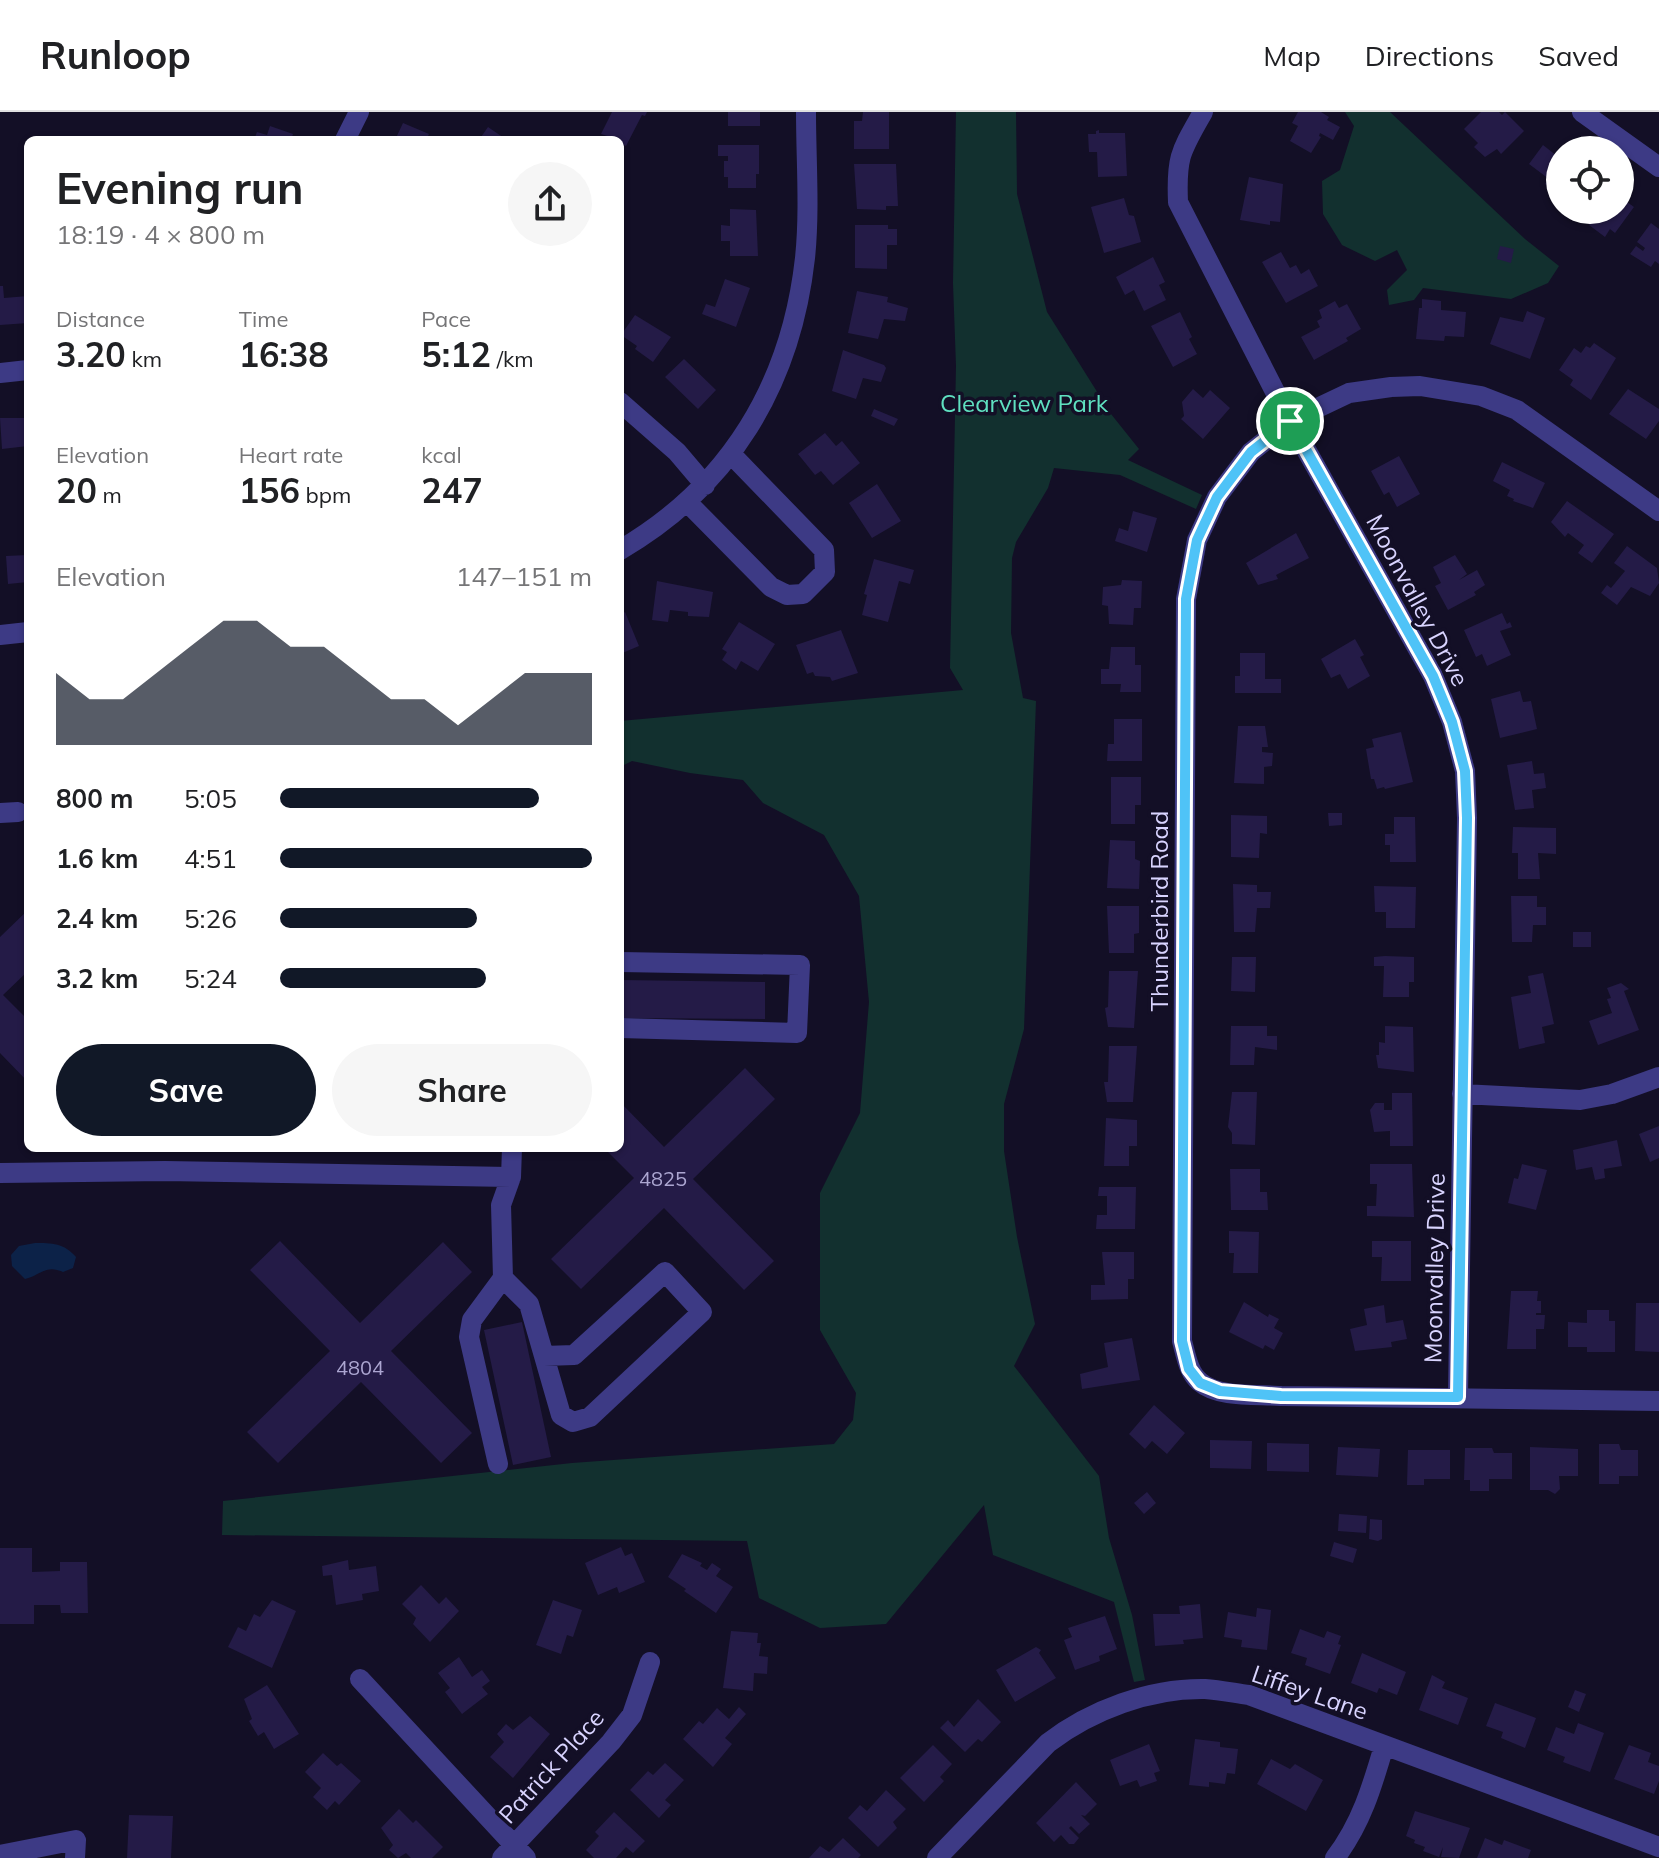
<!DOCTYPE html>
<html lang="en">
<head>
<meta charset="utf-8">
<style>
	:root { --surface:#fff; --page:#f6f6f6; --text:#202124; --muted:#757577; --line:#e0e0e0; --accent:#111827 }
	body { margin:0; font-family:Mulish,sans-serif; background:var(--page); color:var(--text); height:100vh; display:flex; flex-direction:column; font-size:30px; white-space:nowrap }
	* { box-sizing:border-box; margin:0 }
	p { font-size:26px; color:var(--muted) }
	.icon { flex:none; width:44px; height:44px; fill:none; stroke:currentColor; stroke-width:2; stroke-linecap:round; stroke-linejoin:round }
	.map { position:relative; flex:1; overflow:hidden }
	.sheet { position:absolute; left:24px; top:24px; width:600px; height:1016px; display:flex; flex-direction:column; background:var(--surface); border-radius:12px; box-shadow:0 2px 6px #0004 }
	.sheet>* { flex:none }
	.fabs { position:absolute; left:1546px; top:24px; display:grid; gap:16px }
	.fabs a { display:grid; place-items:center; width:88px; height:88px; border-radius:50%; background:var(--surface); box-shadow:0 2px 6px #0004; font-size:40px }
	.pin { position:absolute; display:grid; place-items:center; width:68px; height:68px; color:#fff; margin:-34px; border:4px solid #fff; border-radius:50%; box-shadow:0 2px 8px #0007 }
	.round { display:grid; place-items:center; flex:none; width:84px; height:84px; border-radius:42px; background:var(--page) }
	.head { display:flex; align-items:center; justify-content:space-between; height:136px; padding:0 32px }
	h1 { font-size:44px; font-weight:700; line-height:60px }
	.stats { display:grid; grid-template-columns:repeat(3,1fr); gap:12px; height:136px; padding:8px 32px }
	.stats div { display:grid; align-content:center }
	.stats b { font-size:34px; font-weight:700 }
	.stats small { font-size:22px; font-weight:400 }
	.stats p { font-size:22px }
	.chart { height:224px; padding:16px 32px }
	.chart p { display:flex; justify-content:space-between }
	.chart svg { width:100%; height:144px; margin-top:8px; fill:var(--accent); opacity:.7 }
	.button { display:flex; gap:16px; margin-top:auto; padding:16px 32px }
	.button a { flex:1; height:92px; border-radius:48px; background:var(--accent); color:#fff; font-size:32px; font-weight:700; line-height:92px; text-align:center }
	.button a+a { background:var(--page); color:var(--text) }
	ul { padding:0 32px; list-style:none; font-size:26px }
	li { display:grid; grid-template-columns:128px 96px 1fr; align-items:center; height:60px }
	li i { height:20px; border-radius:10px; background:var(--accent) }
	header { display:flex; align-items:center; gap:48px; box-sizing:border-box; height:112px; padding:0 40px; background:var(--surface); border-bottom:2px solid var(--line) }
	header strong { font-size:38px }
	nav { display:flex; gap:44px; margin-inline-start:auto; font-size:28px }
	.map>svg:first-child { display:block }
	.green { fill:#12302f }
	.water { fill:#0c2248 }
	.building { fill:#241b47 }
	.lines { fill:none; stroke-linecap:round; stroke-linejoin:round }
	.minor { stroke:#3d3a85; stroke-width:20 }
	.route-casing { stroke:#fff; stroke-width:16 }
	.route { stroke:#4fc3f7; stroke-width:10 }
	.labels { text-anchor:middle; dominant-baseline:central; stroke-width:7; stroke-linejoin:round; paint-order:stroke }
	.number-label { font-size:20px; fill:#aca6d1 }
	.park-label { font-size:24px; fill:#5fe0c0; stroke:#130f26 }
	.street-label { font-size:24px; fill:#d9d4ff; stroke:#130f26 }
</style>
</head>
<body>
<header>
<strong>Runloop</strong>
<nav><a>Map</a><a>Directions</a><a>Saved</a></nav>
</header>
<div class="map">
<svg width="1659" height="1746" viewBox="0 0 1659 1746">
	<rect width="100%" height="100%" fill="#130f26"/>
	<path class="green" d="M956,0H1016L1017,82L1047,200L1111,302L1139,337L1128,348L1202,383L1196,397L1120,363L1054,356L1048,376L1016,430L1012,446L1011,521L1023,586L1036,589L1024,917L1004,992V1039L1017,1125L1035,1212L1014,1254L1099,1364L1109,1426L1132,1503L1145,1568L1134,1570L1114,1490L993,1443L984,1393L886,1512L820,1516L759,1486L747,1429L222,1423L223,1389L572,1351L834,1332L853,1308L856,1281L820,1218V1081L860,1001L869,890L859,784L824,723L763,691L743,668L690,661L632,649L620,655V609L963,578L950,556L956,254L953,171Z
		M1345,0H1390L1525,127L1559,154L1548,171L1511,187L1423,176L1414,188L1389,193L1387,178L1407,158L1397,138L1375,149L1342,133L1323,102L1322,69L1340,58L1354,14Z"/>
	<path class="water" d="M35,1131C52,1131 64,1131 76,1145L73,1156L63,1160C46,1152 41,1163 25,1167L12,1154L11,1143L19,1134Z"/>
	<path class="building" d="M612,0H647L645,4L642,3L626,34L620,31V28L601,22Z
		M728,0H760V14H728Z
		M863,0H889V37H854V9H862Z
		M1298,0H1321L1329,5L1327,8L1340,15L1333,28L1320,21L1319,24L1321,25L1311,41L1290,29L1298,14L1292,11Z
		M1481,0H1499L1502,3L1505,0L1524,19L1501,42L1497,37L1485,45L1474,35L1478,31L1464,17Z
		M403,11L429,22L426,28H395Z
		M270,14L293,22L291,28H254L257,20L267,23Z
		M488,15L507,28H479Z
		M1099,18V21H1125L1127,64L1098,65L1097,40H1089L1088,22H1096V19Z
		M718,33H759V62H756V76H728V65H724V49H728V44H718Z
		M1543,33L1557,44L1560,39L1558,81L1545,72L1549,67L1529,52Z
		M854,52H896L898,94H886V98L857,97Z
		M1249,65L1283,72L1280,110L1270,109V113L1240,108Z
		M1620,85L1634,95L1615,121L1610,117L1605,125L1589,113L1592,109L1578,98H1620Z
		M1124,86L1129,103L1134,104L1141,130L1104,141L1091,95Z
		M730,97L756,98L758,144H730V129H721V113L730,114Z
		M1651,111L1659,117V152L1655,149L1651,155L1630,142L1636,134L1643,139L1645,136L1637,130Z
		M855,113H888V117H897V133H887V157L855,156Z
		M1500,134L1514,137L1511,151L1497,147Z
		M1281,140L1290,156L1296,153L1301,162L1309,157L1318,174L1286,191L1262,150Z
		M1153,145L1165,170L1159,173L1166,188L1144,199L1134,178L1125,183L1116,165Z
		M725,167L750,176L736,215L702,202L706,192L715,195Z
		M0,174H3L4,186L28,184V211L0,213Z
		M857,179L888,185L887,190L908,196L905,209L884,207L878,227L848,221Z
		M1422,187L1441,189V198L1466,200L1464,225L1445,224L1444,229L1416,227L1419,196H1422Z
		M1335,189L1339,196L1347,192L1361,217L1346,226L1348,229L1314,248L1301,225L1320,215L1317,209L1322,206L1319,198Z
		M1527,199L1545,206L1530,247L1490,232L1500,205L1523,210Z
		M1180,200L1192,225L1189,227L1197,242L1173,255L1151,214Z
		M635,203L671,225L653,250L635,237L637,234L621,223Z
		M1594,231L1616,246L1591,288L1570,273L1573,268L1559,258L1574,236L1581,241L1586,234L1590,236Z
		M843,238L884,253L886,256L881,270L863,266L856,287L832,279Z
		M684,247L716,278L698,297L665,265Z
		M1193,277L1203,286L1210,278L1230,296L1203,327L1181,307L1184,304L1182,290Z
		M1628,277L1659,297V309L1646,327L1609,302Z
		M874,297L898,307L894,314L871,304Z
		M0,306H28V334L2,337Z
		M825,321L836,334L842,329L860,351L833,373L821,359L815,363L798,342Z
		M1399,344L1420,382L1397,395L1389,380L1384,383L1371,359Z
		M1502,350L1545,371L1533,396L1513,389L1514,387L1507,384L1510,378L1493,369Z
		M877,372L901,409L872,426L849,391Z
		M1567,389L1614,422L1592,451L1578,441L1584,433L1568,421L1565,425L1551,410Z
		M1133,399L1157,406L1147,440L1115,429L1119,416L1128,419Z
		M1296,421L1309,446L1276,463L1278,467L1258,473L1246,451Z
		M1627,434L1657,456L1659,471L1650,484L1631,475L1617,493L1601,481L1607,473L1611,476L1625,459L1614,451Z
		M28,443V470L8,472L6,444Z
		M1455,443L1467,462L1459,468L1477,458L1485,473L1474,480L1476,483L1448,498L1435,474L1441,471L1433,455Z
		M874,447L914,458L910,472L899,469L888,510L862,503L867,483L864,482Z
		M1122,468L1142,469L1141,496H1134L1133,513L1109,512L1108,494L1102,493L1103,475L1121,473Z
		M657,469L713,480L709,505L688,504V500L670,498L668,510L652,508Z
		M625,500L639,534L620,542V503Z
		M1502,501L1507,512L1510,510L1512,515L1500,519L1511,543L1487,554L1482,542L1476,545L1464,518Z
		M739,510L775,532L758,559L741,549L736,558L722,548L727,540L722,537Z
		M841,518L858,561L832,569L830,565L815,564L813,560L807,562L796,533Z
		M1355,527L1364,543L1360,545L1370,564L1348,577L1340,562L1331,566L1321,547Z
		M1111,535H1135V553H1141V580H1120L1121,572H1101V557H1109Z
		M1240,541H1265V567H1281V581H1235V564H1240Z
		M1520,579L1523,590L1531,589L1537,617L1500,626L1491,587Z
		M1114,607H1142V649H1107L1108,632H1114Z
		M1238,614H1265L1268,635H1262V640L1273,641L1272,654L1264,655V672L1234,671Z
		M1401,620L1413,670L1385,677L1384,675L1377,677L1374,667H1371L1366,637L1374,635L1372,627Z
		M1532,649L1534,662L1544,661L1546,676L1532,678L1534,696L1515,698L1507,653Z
		M1111,665H1141V693H1135V712H1111Z
		M1328,701H1342V713L1329,714Z
		M1231,703L1267,704V722L1260,721L1259,746L1231,745Z
		M1394,705H1415L1416,750H1390V733H1385V722H1394Z
		M1513,715L1556,716V742L1538,741L1540,767H1518V741H1512Z
		M1110,728L1135,729V747L1140,749L1139,777L1107,776Z
		M1233,772L1257,773V780H1271L1270,796H1257L1255,820H1234Z
		M1374,774L1416,775L1415,816H1386V800H1375Z
		M1511,784H1537V795H1546V813H1533L1532,830H1512Z
		M1107,794H1139V821L1134,822V841H1109Z
		M28,798V859L3,883L28,908V970L0,941V825Z
		M1573,820H1591V835H1573Z
		M1385,844L1414,845V870H1409V885H1383L1384,854H1374V845Z
		M1232,845H1256L1255,880L1231,879Z
		M1109,859H1138L1134,916L1108,915L1105,896L1108,895Z
		M1543,861L1554,912L1542,915L1545,931L1519,937L1511,885L1531,881L1528,864Z
		M620,868L765,870V907L620,906Z
		M1621,871L1629,877L1624,879L1639,918L1598,933L1589,909L1612,901L1607,887L1611,886L1607,876Z
		M1231,914H1267V924H1277V938L1255,935L1254,953H1230Z
		M1385,914L1413,915L1414,960L1378,956L1376,943H1379V930L1385,931Z
		M1109,934H1137L1133,990H1107L1104,970H1108Z
		M745,956L775,987L693,1067L774,1149L744,1178L664,1096L581,1177L551,1147L634,1066L604,1036H620V990L664,1035Z
		M1232,980H1257L1255,1033L1232,1032V1021L1228,1015Z
		M1392,981H1412L1413,1034H1390V1019L1374,1020L1370,998L1375,991H1384V998H1392Z
		M1106,1006L1137,1008V1034H1129V1054H1104Z
		M1659,1014V1046L1650,1050L1639,1022Z
		M1617,1028L1622,1054L1604,1057L1605,1066L1595,1068L1592,1055L1576,1058L1573,1038Z
		M1370,1052H1412L1414,1105L1367,1104V1094H1376L1377,1072H1370Z
		M1522,1052L1547,1058L1536,1098L1508,1091L1514,1066L1518,1067Z
		M1230,1057H1260V1080H1267L1268,1098H1231Z
		M1099,1075H1136L1135,1117H1096L1097,1103H1107V1084H1098Z
		M1229,1119L1259,1120L1258,1161H1233L1234,1141H1229Z
		M280,1129L360,1211L443,1130L472,1160L391,1239L472,1321L441,1351L361,1270L278,1351L247,1320L330,1239L250,1158Z
		M1372,1129H1411V1169H1381L1382,1145H1372Z
		M1102,1140H1134V1167H1128V1187L1091,1188V1173H1105Z
		M1511,1179H1538L1537,1189H1541V1201H1536V1203H1545L1544,1217H1536V1237H1507Z
		M1244,1190L1268,1205L1269,1202L1279,1207L1274,1216L1283,1221L1274,1238L1265,1233L1263,1237L1229,1220Z
		M1636,1191H1659V1240L1635,1239Z
		M1384,1193L1386,1211L1403,1208L1407,1227L1391,1230L1392,1235L1355,1239L1350,1217L1367,1213L1364,1197Z
		M1587,1198H1609V1209H1615V1240H1587V1235H1568V1210L1587,1211Z
		M522,1210L551,1345L513,1353L484,1218Z
		M1132,1226L1140,1268L1082,1277L1080,1262L1108,1255L1104,1231Z
		M1154,1293L1185,1321L1167,1342L1152,1329L1145,1337L1129,1322Z
		M1210,1328L1252,1329L1251,1357L1210,1356Z
		M1267,1331L1309,1332V1360L1267,1359Z
		M1599,1332H1619L1621,1338H1638V1364H1619V1372H1599Z
		M1338,1335L1380,1337L1378,1365L1336,1363Z
		M1530,1335L1578,1337V1364H1559L1560,1377L1555,1382L1548,1378H1530Z
		M1465,1336H1492L1494,1341H1512V1367H1489V1379H1470V1368H1464Z
		M1408,1338H1450V1367H1424V1373H1407Z
		M1147,1380L1156,1391L1144,1402L1134,1391Z
		M1339,1402L1367,1404L1366,1421L1338,1419Z
		M1370,1407L1382,1408V1427L1378,1429L1369,1427Z
		M1334,1430L1357,1437L1353,1451L1330,1444Z
		M621,1435L625,1444L632,1441L645,1470L619,1481L617,1475L598,1483L585,1451Z
		M0,1436H32V1460L60,1459V1450H87L88,1501H61L60,1493H34V1512H0Z
		M682,1442L702,1451L700,1454L707,1458L712,1451L721,1457L716,1464L733,1475L716,1501L684,1479L686,1477L668,1465Z
		M348,1448L349,1458L376,1454L379,1479L362,1482L363,1488L336,1493L332,1463L323,1464L322,1454Z
		M421,1473L439,1492L446,1485L459,1499L430,1530L413,1512L416,1506L402,1492Z
		M272,1488L296,1499L272,1556L228,1535L238,1515L246,1519L254,1502L260,1505Z
		M553,1488L582,1498L573,1525L567,1523L561,1542L536,1533Z
		M1200,1492L1203,1526L1183,1528L1184,1532L1155,1534L1153,1502H1180L1179,1494Z
		M1257,1496L1271,1498L1267,1538L1241,1535L1242,1528L1224,1525L1228,1500L1256,1505Z
		M1105,1504L1117,1537L1099,1544L1100,1549L1075,1558L1064,1528L1072,1525L1068,1516Z
		M1300,1517L1324,1526L1327,1519L1341,1524L1338,1532L1341,1533L1330,1562L1305,1553L1307,1546L1291,1541Z
		M731,1519L758,1521L757,1531H761L759,1544L768,1545L767,1562L754,1561L753,1579L723,1576Z
		M1036,1535L1041,1538L1039,1541L1056,1566L1015,1590L996,1558Z
		M1362,1541L1406,1560L1397,1583L1379,1576L1377,1581L1351,1571Z
		M459,1545L472,1565L482,1558L490,1569L482,1575L488,1582L462,1602L445,1580L450,1576L438,1561Z
		M1432,1563L1445,1570L1442,1576L1468,1586L1458,1613L1419,1598Z
		M267,1573L299,1622L274,1637L264,1620L258,1624L249,1609L252,1607L244,1587Z
		M1575,1578L1586,1582L1579,1600L1568,1595Z
		M978,1587L1001,1610L982,1630L978,1627L965,1640L940,1616L948,1608L954,1615Z
		M1495,1591L1536,1606L1525,1636L1501,1626L1503,1620L1486,1614Z
		M739,1595L746,1602L725,1626L732,1632L713,1655L683,1627L699,1609L703,1612L717,1596L729,1607Z
		M530,1604L550,1622L513,1666L490,1645L504,1630L497,1622L506,1612L513,1618Z
		M1578,1611L1604,1621L1590,1660L1563,1650L1565,1645L1547,1638L1556,1615L1574,1622Z
		M1195,1627L1220,1630V1635L1238,1637L1235,1662L1227,1661L1225,1672L1209,1670V1675L1189,1673Z
		M1149,1632L1160,1659L1154,1661L1157,1669L1140,1675L1137,1668L1120,1674L1110,1648Z
		M933,1633L952,1652L940,1665L944,1669L924,1690L900,1666Z
		M1629,1633L1651,1641L1648,1650L1659,1654V1669L1654,1682L1614,1667Z
		M323,1641L337,1654L341,1651L361,1669L339,1693L335,1689L327,1698L313,1685L321,1676L305,1660Z
		M1271,1647L1290,1657L1295,1652L1323,1668L1306,1699L1257,1672Z
		M665,1651L684,1668L665,1688L671,1693L659,1706L630,1678L648,1659L653,1663Z
		M1076,1670L1097,1692L1085,1704L1081,1703L1090,1712L1079,1722L1071,1714L1069,1716L1079,1726L1074,1732H1069L1061,1723L1054,1730L1036,1711Z
		M886,1678L906,1697L893,1710L897,1716L878,1735L848,1706L860,1693L867,1699Z
		M399,1697L413,1711L416,1708L443,1735L432,1746H411L406,1741L398,1746L389,1738L393,1733L381,1716Z
		M1415,1699L1470,1716L1459,1746L1441,1745L1443,1735L1439,1745L1423,1739L1425,1735L1414,1731L1415,1728L1406,1724Z
		M614,1700L645,1729L633,1741L626,1735L616,1746H594L586,1738L599,1724L595,1720Z
		M129,1703L173,1704L171,1746H127Z
		M843,1726L861,1743L858,1746H809L820,1734L829,1740Z
		M1485,1726L1502,1733L1504,1728L1531,1738L1528,1746H1477Z"/>
	<g class="lines">
		<path class="minor" d="M1203,0C1181,39 1176,44 1178,90L1290,309L1433,564L1452,610L1465,659L1467,706L1458,1285
			M1582,0L1659,55
			M345,28L359,0
			M0,261L28,258
			M620,290L677,340L705,373
			M687,390L771,475L787,483L803,482L825,460L824,438L731,342
			M1659,399L1517,298L1481,284L1420,274L1391,275L1349,281L1290,309L1251,340L1217,385L1197,428L1186,487L1182,1229C1186,1243 1188,1260 1200,1270C1218,1286 1258,1282 1281,1284L1659,1289
			M620,438C730,374 791,272 805,146C810,98 806,48 806,0
			M0,523L28,520
			M0,701L18,700
			M620,850L800,853L797,921L620,916
			M1462,982L1580,988L1612,982L1659,965
			M512,1036L511,1065L501,1093L503,1166L529,1192L561,1303L573,1310L590,1305L702,1200L665,1160L574,1243L544,1244
			M0,1061L165,1059L511,1065
			M498,1352L469,1225L472,1208L503,1166
			M360,1567L526,1746
			M0,1743L76,1728L75,1746
			M502,1746L611,1630L632,1603L650,1550
			M937,1746L1048,1631C1091,1598 1150,1576 1205,1577C1220,1578 1234,1581 1249,1583L1659,1735
			M1335,1746C1361,1712 1372,1675 1384,1634"/>
	</g>
	<g class="lines">
		<g class="route-casing">
			<path id="route" d="M1290,309L1433,564L1452,610L1465,659L1467,706L1458,1285L1281,1284L1220,1279L1200,1271L1189,1257L1182,1229L1186,487L1197,428L1217,385L1251,340Z"/>
		</g>
		<use href="#route" class="route"/>
	</g>
	<g class="labels">
		<g class="number-label">
			<text x="663" y="1066">4825</text>
			<text x="360" y="1255">4804</text>
		</g>
		<g class="park-label">
			<text x="1024" y="291">Clearview Park</text>
		</g>
		<g class="street-label">
			<text transform="translate(1418 488) rotate(62)">Moonvalley Drive</text>
			<text transform="translate(1159 799) rotate(-90)">Thunderbird Road</text>
			<text transform="translate(1434 1156) rotate(-89)">Moonvalley Drive</text>
			<text transform="translate(1310 1580) rotate(19)">Liffey Lane</text>
			<text transform="translate(551 1654) rotate(-48)">Patrick Place</text>
		</g>
	</g>
</svg>
<div class="fabs">
<a><svg class="icon" aria-label="locate" viewBox="0 0 24 24"><circle cx="12" cy="12" r="6"/><path d="M12 2v4M12 18v4M2 12h4M18 12h4"/></svg></a>
</div>
<div class="pin" style="left:1290px;top:309px;background:#1e9e55"><svg class="icon" aria-label="arrive" viewBox="0 0 24 24"><path d="M6 21V4h12l-3 4 3 4H6"/></svg></div>
<section class="sheet">
<div class="head"><div><h1>Evening run</h1><p>18:19 · 4 × 800 m</p></div><a class="round"><svg class="icon" aria-label="share" viewBox="0 0 24 24"><path d="M12 15V3M7 8l5-5 5 5M5 13v7h14v-7"/></svg></a></div>
<div class="stats">
<div><p>Distance</p><b>3.20<small> km</small></b></div>
<div><p>Time</p><b>16:38</b></div>
<div><p>Pace</p><b>5:12<small> /km</small></b></div>
</div>
<div class="stats">
<div><p>Elevation</p><b>20<small> m</small></b></div>
<div><p>Heart rate</p><b>156<small> bpm</small></b></div>
<div><p>kcal</p><b>247</b></div>
</div>
<div class="chart"><p><span>Elevation</span>147–151 m</p>
<svg viewBox="0 0 160 44" preserveAspectRatio="none"><path d="M0 44V22L10 30L20 30L30 22L40 14L50 6L60 6L70 14L80 14L90 22L100 30L110 30L120 38L130 30L140 22L150 22L160 22V44z"/></svg>
</div>
<ul>
<li><b>800 m</b>5:05<i style="width:83%"></i></li>
<li><b>1.6 km</b>4:51<i style="width:100%"></i></li>
<li><b>2.4 km</b>5:26<i style="width:63%"></i></li>
<li><b>3.2 km</b>5:24<i style="width:66%"></i></li>
</ul>
<div class="button"><a>Save</a><a>Share</a></div>
</section>
</div>
</body>
</html>
